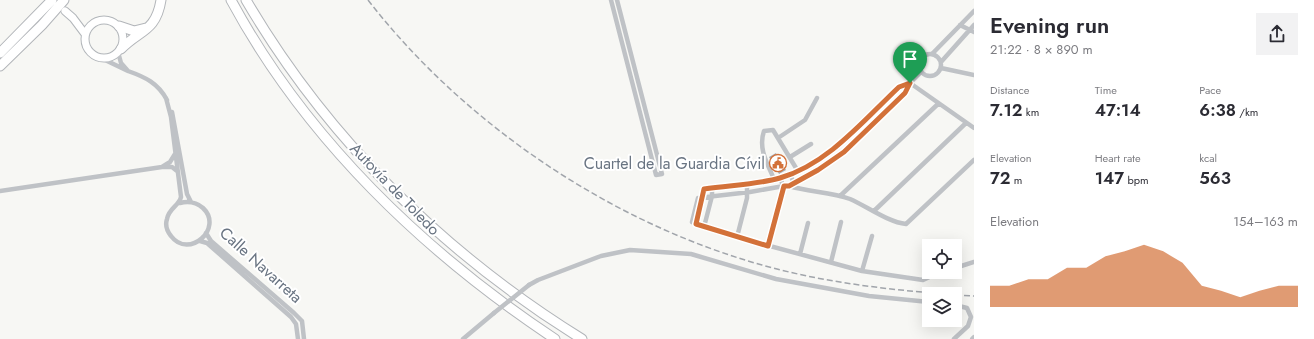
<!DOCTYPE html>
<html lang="en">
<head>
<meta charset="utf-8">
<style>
	:root { --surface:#fff; --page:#f2f2f3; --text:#2b2b33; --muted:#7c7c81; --accent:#d37139 }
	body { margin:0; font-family:Jost,sans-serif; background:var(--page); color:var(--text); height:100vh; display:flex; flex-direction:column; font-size:15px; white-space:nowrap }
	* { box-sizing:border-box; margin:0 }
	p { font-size:13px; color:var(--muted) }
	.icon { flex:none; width:22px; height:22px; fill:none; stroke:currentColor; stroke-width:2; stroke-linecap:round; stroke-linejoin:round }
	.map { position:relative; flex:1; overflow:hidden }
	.panel { display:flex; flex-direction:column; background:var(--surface); width:340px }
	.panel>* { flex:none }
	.tools { position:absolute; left:922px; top:239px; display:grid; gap:8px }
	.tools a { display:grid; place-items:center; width:40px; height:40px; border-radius:0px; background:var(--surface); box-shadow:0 4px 16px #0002; font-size:20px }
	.pin { position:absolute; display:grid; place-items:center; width:34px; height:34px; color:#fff; margin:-41px -17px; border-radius:50% 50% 50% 0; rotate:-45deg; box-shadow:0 0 4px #0007 }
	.pin .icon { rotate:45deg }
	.round { display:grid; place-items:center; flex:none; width:42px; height:42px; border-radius:0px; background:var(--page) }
	.head { display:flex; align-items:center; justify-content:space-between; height:68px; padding:0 16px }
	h1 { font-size:22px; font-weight:600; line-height:30px }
	.stats { display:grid; grid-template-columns:repeat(3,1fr); gap:6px; height:68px; padding:4px 16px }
	.stats div { display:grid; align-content:center }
	.stats b { font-size:17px; font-weight:600 }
	.stats small { font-size:11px; font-weight:400 }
	.stats p { font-size:11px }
	.chart { height:112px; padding:8px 16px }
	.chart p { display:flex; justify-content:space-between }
	.chart svg { width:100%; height:72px; margin-top:4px; fill:var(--accent); opacity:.7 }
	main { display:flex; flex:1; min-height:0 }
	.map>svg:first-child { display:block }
	.building { fill:#a6acb3 }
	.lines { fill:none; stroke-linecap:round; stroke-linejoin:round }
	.primary-casing { stroke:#b2b6ba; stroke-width:9 }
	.motorway-casing { stroke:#b2b5b9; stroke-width:11 }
	.minor { stroke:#bfc2c6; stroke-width:4.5 }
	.tertiary { stroke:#bfc2c6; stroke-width:6 }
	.primary { stroke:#fff; stroke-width:7 }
	.motorway { stroke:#fff; stroke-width:9 }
	.rail { stroke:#a1a5ab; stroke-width:1.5; stroke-dasharray:6 3; stroke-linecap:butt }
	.minor-bridge { stroke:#bfc2c6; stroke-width:4.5 }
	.route-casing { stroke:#fff; stroke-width:8 }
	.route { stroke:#d37139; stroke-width:5 }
	.labels { text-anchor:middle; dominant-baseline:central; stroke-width:4; stroke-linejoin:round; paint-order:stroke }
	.poi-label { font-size:16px; fill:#697482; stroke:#fff; text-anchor:end }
	.street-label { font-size:16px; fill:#697482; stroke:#fff }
</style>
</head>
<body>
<main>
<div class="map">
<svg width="974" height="339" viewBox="0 0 974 339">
	<rect width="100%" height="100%" fill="#f7f7f4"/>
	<path class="building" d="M776,153L786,170L779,174L769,157Z"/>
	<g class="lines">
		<g class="primary-casing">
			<path id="primary" d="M65,11L73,18L85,34
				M85 39a19 19 0 1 1 38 0a19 19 0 1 1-38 0Z"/>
		</g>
		<g class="motorway-casing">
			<path id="motorway" d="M231,0C306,139 424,252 555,339
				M246,0C328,140 445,254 582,339
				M119,26L134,31L146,28
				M121,49C139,30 156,32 161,0
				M0,53L52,0
				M0,66L42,25L64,0"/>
		</g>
		<path class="minor" d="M611,0L656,175L662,174L617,0
			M960,25L974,32
			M919 65a11 11 0 1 1 22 0a11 11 0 1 1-22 0Z
			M932,54L974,11
			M103,59L128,71L121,63L118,52
			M941,62L974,25
			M941,68L974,75
			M128,71C145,77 158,83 167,100
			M910,83L974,128
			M166,98L171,117L181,197C179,206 169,208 167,219C165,225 167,231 171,236C189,260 224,228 203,208C196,202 188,201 180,203
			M172,112L187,194L191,202
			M778,138L805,120L817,98
			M175,154L170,162L162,167H172L177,171
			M790,157L811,144
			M789,175L829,153L899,87L910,83
			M781.5 181a5.5 5.5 0 1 1 11 0a5.5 5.5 0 1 1-11 0Z
			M774,179C767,163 758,148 764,131L773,130L796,168
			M792,183L818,170L844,152L905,93L910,83L921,72
			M789,186C809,192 831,192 850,199C868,207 888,222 906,224L974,160
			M0,191L162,167
			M840,196L938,104
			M875,210L966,123
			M696,224L704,189L782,178
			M704,227L712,196V188
			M206,233L211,241L294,313L302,321L304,339
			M737,237L747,198V184
			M200,241L207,243L291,317L296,324L298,339
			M768,246L784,186L750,192L698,198L692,222L737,237L862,271L923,280L940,272
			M800,254L808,223
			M831,262L841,222
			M955,268L974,262
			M862,271L872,236
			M529,285L538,280L601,256L630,250L691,254L776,279L869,296L929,302
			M463,339L494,313
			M954,339L968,326L971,317L967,308L955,305"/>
		<path class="tertiary" d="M973,339L974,338"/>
		<use href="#primary" class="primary"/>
		<use href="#motorway" class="motorway"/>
		<path class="rail" d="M368,0C464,124 611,223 762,265C822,282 883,289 944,294
			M955,295L974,296"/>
		<path class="minor-bridge" d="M494,313L529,285"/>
	</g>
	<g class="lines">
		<g class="route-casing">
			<path id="route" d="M910,83L905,93L844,152L818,170L789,186H784L768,246L696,224L704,189C729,185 756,185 780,178C828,164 863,121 899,87Z"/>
		</g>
		<use href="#route" class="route"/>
	</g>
	<defs>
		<g id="civic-ring" transform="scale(0.9)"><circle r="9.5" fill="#fff" stroke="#d37139" stroke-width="1.5"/><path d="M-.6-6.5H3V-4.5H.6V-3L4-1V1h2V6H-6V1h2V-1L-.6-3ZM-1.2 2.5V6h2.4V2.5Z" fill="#d37139"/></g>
	</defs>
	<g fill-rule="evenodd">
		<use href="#civic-ring" x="778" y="163"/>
	</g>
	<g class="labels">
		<g class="poi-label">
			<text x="765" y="163">Cuartel de la Guardia Cívil</text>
		</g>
		<g class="street-label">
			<text transform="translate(395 189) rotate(46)">Autovía de Toledo</text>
			<text transform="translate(261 265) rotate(42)">Calle Navarreta</text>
		</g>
	</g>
</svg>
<div class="tools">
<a><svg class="icon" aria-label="locate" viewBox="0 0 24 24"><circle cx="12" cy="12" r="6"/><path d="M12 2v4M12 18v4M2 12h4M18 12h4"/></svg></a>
<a><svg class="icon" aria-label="layers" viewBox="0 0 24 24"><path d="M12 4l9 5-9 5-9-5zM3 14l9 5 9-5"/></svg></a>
</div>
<div class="pin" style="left:910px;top:83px;background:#1e9e55"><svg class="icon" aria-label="arrive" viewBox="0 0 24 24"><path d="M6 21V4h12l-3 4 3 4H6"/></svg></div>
</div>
<section class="panel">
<div class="head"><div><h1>Evening run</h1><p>21:22 · 8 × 890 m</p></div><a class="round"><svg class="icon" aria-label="share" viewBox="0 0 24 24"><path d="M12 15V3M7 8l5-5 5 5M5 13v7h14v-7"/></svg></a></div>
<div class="stats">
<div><p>Distance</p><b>7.12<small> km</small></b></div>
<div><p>Time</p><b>47:14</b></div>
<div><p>Pace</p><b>6:38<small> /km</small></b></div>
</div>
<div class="stats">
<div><p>Elevation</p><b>72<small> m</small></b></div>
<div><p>Heart rate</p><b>147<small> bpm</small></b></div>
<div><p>kcal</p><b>563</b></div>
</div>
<div class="chart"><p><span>Elevation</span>154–163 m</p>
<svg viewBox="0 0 160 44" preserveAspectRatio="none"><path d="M0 44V31L10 31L20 27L30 27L40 20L50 20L60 13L70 10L80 6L90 10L100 17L110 31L120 34L130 38L140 34L150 31L160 31V44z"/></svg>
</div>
</section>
</main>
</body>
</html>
